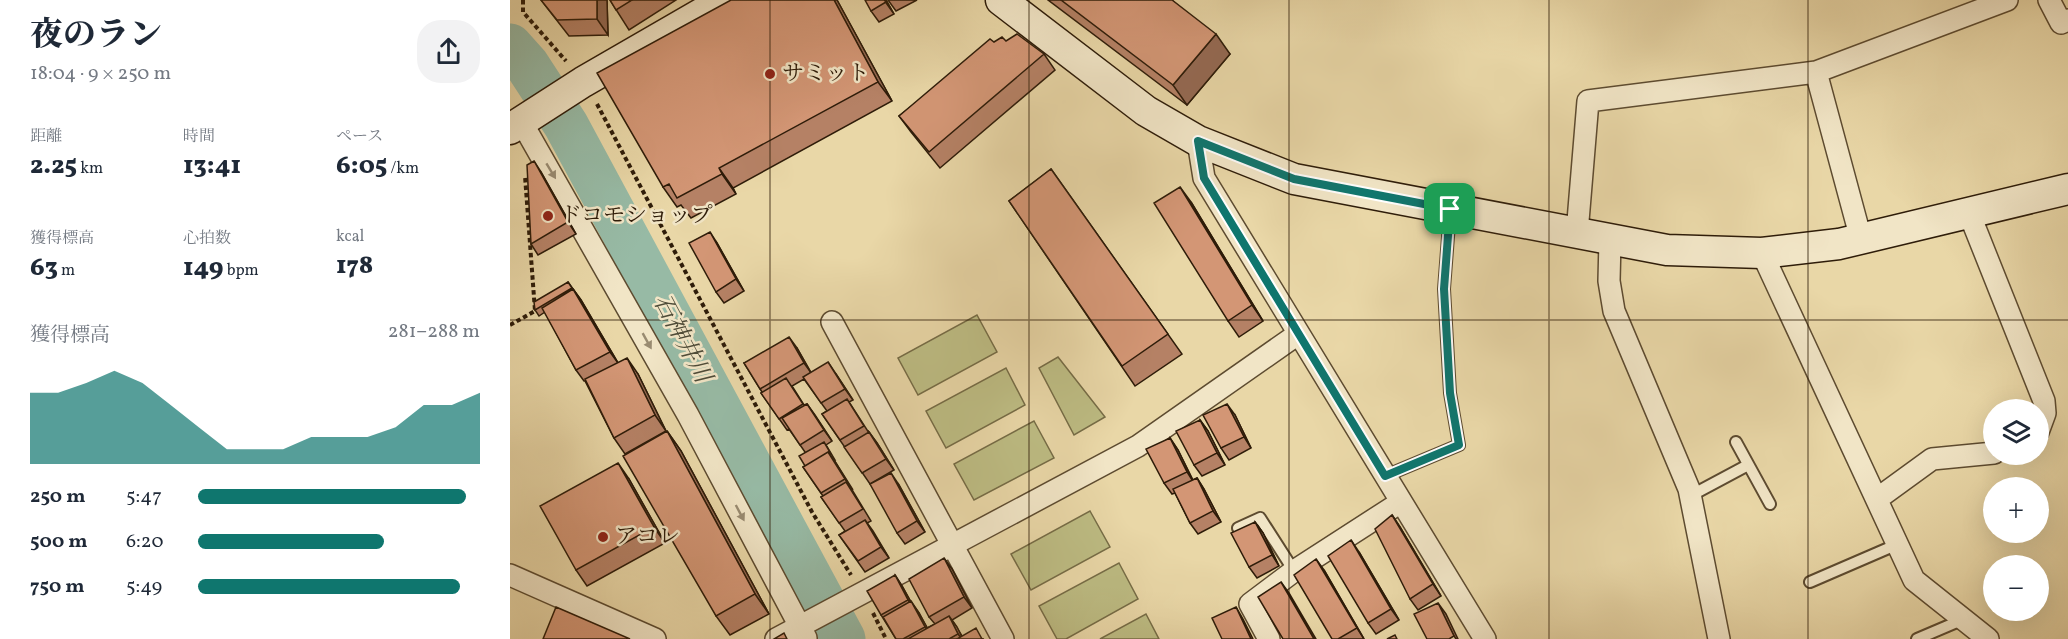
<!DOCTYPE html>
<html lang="ja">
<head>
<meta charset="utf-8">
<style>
	:root { --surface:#fff; --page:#f2f2f3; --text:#1f2937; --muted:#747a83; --accent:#0f766e }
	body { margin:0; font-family:Vollkorn,"Noto Serif JP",serif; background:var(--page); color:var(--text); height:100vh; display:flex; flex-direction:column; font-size:22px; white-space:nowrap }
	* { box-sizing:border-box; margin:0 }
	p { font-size:20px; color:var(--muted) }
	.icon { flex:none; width:33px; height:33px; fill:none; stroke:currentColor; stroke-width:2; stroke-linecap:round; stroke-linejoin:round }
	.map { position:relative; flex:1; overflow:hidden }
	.sheet { display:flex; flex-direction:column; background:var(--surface); width:510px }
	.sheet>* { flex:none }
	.fabs { position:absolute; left:1473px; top:399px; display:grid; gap:12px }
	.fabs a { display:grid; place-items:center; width:66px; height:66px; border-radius:50%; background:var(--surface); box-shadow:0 6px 24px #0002; font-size:30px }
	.pin { position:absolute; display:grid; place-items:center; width:51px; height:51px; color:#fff; margin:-26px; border-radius:12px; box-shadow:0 3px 9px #0006 }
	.round { display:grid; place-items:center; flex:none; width:63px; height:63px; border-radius:24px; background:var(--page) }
	.overview { display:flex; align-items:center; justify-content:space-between; height:102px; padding:0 30px }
	h1 { font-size:33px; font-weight:800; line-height:45px }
	.stats { display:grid; grid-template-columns:repeat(3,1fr); gap:9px; height:102px; padding:6px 30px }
	.stats div { display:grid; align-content:center }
	.stats b { font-size:26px; font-weight:800 }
	.stats small { font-size:16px; font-weight:400 }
	.stats p { font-size:16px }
	.chart { height:168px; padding:12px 30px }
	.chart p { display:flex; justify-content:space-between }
	.chart svg { width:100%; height:108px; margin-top:6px; fill:var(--accent); opacity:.7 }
	ul { padding:0 30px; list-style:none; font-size:20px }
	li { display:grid; grid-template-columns:96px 72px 1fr; align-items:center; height:45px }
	li i { height:15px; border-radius:8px; background:var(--accent) }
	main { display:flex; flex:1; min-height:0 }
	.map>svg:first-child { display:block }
	.green { fill:#bdbc83; stroke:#766c46; stroke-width:1.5 }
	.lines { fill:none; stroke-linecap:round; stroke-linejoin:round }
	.river { stroke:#97baa5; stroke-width:45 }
	.lane-casing { stroke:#5d4b30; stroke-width:14 }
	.street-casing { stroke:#5d4b30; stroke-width:24 }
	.secondary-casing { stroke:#2e1c09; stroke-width:33 }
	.path { stroke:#2e1c09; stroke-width:4; stroke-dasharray:4.5 3; stroke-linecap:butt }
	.lane { stroke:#f1e5c6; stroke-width:10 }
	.street { stroke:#f1e5c6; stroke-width:21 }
	.secondary { stroke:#f1e5c6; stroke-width:30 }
	.wall { fill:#b58165; stroke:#2e1c09; stroke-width:1.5 }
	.shaded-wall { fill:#946952; stroke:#2e1c09; stroke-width:1.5 }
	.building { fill:#d39675; stroke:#2e1c09; stroke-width:1.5 }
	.oneway { fill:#998b71 }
	.route-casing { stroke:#fff; stroke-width:12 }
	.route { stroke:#0f766e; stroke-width:8 }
	.grid { fill:none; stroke:#2e1c09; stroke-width:1.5; stroke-opacity:0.55 }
	.poi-dot { fill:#8f2418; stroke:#f1e5c6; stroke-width:2 }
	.labels { text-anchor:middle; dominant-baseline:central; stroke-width:5; stroke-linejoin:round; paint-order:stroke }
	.poi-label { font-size:22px; fill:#2e1c09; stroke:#f1e5c6; text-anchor:start }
	.water-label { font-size:24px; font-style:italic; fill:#4e4b38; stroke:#f1e5c6 }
</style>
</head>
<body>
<main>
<section class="sheet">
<div class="overview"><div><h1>夜のラン</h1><p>18:04 · 9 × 250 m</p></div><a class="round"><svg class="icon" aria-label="share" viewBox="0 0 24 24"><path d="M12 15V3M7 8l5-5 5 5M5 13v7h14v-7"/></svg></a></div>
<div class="stats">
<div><p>距離</p><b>2.25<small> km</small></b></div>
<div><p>時間</p><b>13:41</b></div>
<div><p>ペース</p><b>6:05<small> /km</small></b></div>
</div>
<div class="stats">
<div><p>獲得標高</p><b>63<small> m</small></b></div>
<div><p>心拍数</p><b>149<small> bpm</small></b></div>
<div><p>kcal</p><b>178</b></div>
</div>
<div class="chart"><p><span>獲得標高</span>281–288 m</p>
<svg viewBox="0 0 160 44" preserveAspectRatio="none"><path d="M0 44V15L10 15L20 11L30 6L40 11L50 20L60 29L70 38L80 38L90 38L100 33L110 33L120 33L130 29L140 20L150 20L160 15V44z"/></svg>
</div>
<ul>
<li><b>250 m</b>5:47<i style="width:95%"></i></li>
<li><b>500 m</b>6:20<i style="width:66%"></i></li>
<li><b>750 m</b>5:49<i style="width:93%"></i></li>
</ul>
</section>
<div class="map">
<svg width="1558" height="639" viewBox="0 0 1558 639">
	<rect width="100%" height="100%" fill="#e9d7a7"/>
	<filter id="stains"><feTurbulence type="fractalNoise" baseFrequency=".00333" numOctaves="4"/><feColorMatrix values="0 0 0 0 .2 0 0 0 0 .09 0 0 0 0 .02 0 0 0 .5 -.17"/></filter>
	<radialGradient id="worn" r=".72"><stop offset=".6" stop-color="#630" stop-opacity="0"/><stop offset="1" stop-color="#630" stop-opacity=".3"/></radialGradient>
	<path class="green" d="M467,315L487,352L408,395L388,358Z
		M548,357L595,417L564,435L529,368Z
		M496,368L515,405L436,448L416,411Z
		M524,421L544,458L464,500L444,464Z
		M580,511L600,547L521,590L501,554Z
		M609,563L628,599L556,639H547L529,606Z
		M636,614L649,639H590Z"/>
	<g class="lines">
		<path class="river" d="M0,46L17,65L56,125L333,639"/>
		<g class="lane-casing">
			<path id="lane" d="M1226,442L1260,504
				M875,476L949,445L940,393L934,289L940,211
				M1180,496L1238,465
				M728,528L750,518L784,571
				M1300,582L1388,544
				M1407,639L1454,619"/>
		</g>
		<g class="street-casing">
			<path id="street" d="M1539,0L1551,23L1558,20
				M1306,72L1351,239
				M11,121L178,415L296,638
				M688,141L694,178L975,639
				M1459,213L1534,401L1535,413L1528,432
				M1067,233L1078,101L1306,72L1497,0
				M1100,240L1099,281L1104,311L1179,489L1209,639
				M1252,253L1404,580L1478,639
				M322,322L493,639
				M1367,499L1422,459L1484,453
				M0,575L145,639
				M266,639L628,446L788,334
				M759,639L740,604L784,571L891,502"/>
		</g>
		<g class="secondary-casing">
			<path id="secondary" d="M491,0L636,111L688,141L784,179L1157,250L1252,253L1329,244L1558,189
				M0,129L73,82L215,0"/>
		</g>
		<path class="path" d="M13,0V12L56,61
			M87,104L302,512L341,575
			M0,325L25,311L15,176
			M363,613L376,639"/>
		<use href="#lane" class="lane"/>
		<use href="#street" class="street"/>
		<use href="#secondary" class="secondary"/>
	</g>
	<path class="wall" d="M31,0H97L98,35L59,36Z
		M100,0H166L119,30Z
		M327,0L382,101L223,188L226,194L181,218L171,205L167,207L153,187Z
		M376,0L384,14L369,22L361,11Z
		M378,0H407L386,11Z
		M538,0H662L720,54L677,105Z
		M496,41L534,54L545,70L430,168L401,132L389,116L484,42Z
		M541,169L672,354L625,386L499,201Z
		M31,172L66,234L28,255L21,244Z
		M681,202L753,321L729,337L718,321Z
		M207,243L234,291L214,303L206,292Z
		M58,282L71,300L108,363L128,374L156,431L115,454L104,438L75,381H74L66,370L35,312L29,316L25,310Z
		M287,348L301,373L326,374L343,400L339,402L359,433V432L367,443L384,470L360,484L312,414L317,411L294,379L282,386L294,405L297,404L322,441L316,445L325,460H324L361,521L357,523L379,558L355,572L329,535L335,531L311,497L313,496L293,467L295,466V452L279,429L277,430L251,393L252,392L234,363Z
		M725,415L741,448L719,460L711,448Z
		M690,420L698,431L715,465L692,476L684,465Z
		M157,431L171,451L259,614L220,635L206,616Z
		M660,438L668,450L683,480L687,478L694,489L711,522L688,534L680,523L665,493L662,494L654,483Z
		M119,479L155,543L77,586L66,570Z
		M389,485L415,532L395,544L387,533Z
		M882,515L890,527L931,596L908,610L900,599Z
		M745,522L753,533L769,566L747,578L739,567Z
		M849,552L889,620L866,634L858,623Z
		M442,569L462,608L442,620L452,636L474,639H386L371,615L385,575L392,586L401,602L409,613L417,628L425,624L419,617Z
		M814,570L854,639H822Z"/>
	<path class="shaded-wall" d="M87,0H97L98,35L87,19Z
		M324,0H327L382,101L368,82Z
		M374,0H376L384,14Z
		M706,34L720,54L677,105L663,85Z
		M24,161L31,172L66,234L58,222Z
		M209,168L223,188L226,194L212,174Z
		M670,187L681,202L753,321L742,305Z
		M200,232L207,243L234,291L226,279Z
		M63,289L71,300L108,363L100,352Z
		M279,337L287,348L302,374L294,363Z
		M117,358L128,374L156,431L145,415Z
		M318,362L326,374L343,400L335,389Z
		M297,404L305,415L322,441L314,430Z
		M717,404L725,415L741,448L734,437Z
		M690,420L698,431L715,465L707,453Z
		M157,431L171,451L259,614L245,594Z
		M359,432L367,443L384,470L376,459Z
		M660,438L668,450L684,483L677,472Z
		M318,452L326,463L343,490L335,479Z
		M108,463L119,479L155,543L144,527Z
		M381,473L389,485L415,532L407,521Z
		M687,478L694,489L711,522L703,511Z
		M882,515L890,527L931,596L923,584Z
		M355,520L363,531L379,558L371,547Z
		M745,522L753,533L769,566L762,555Z
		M841,540L849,552L889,620L881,609Z
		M434,558L442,569L462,608L454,597Z
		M806,559L814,570L854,639L847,628Z
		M385,575L392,586L406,611L398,600Z
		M771,582L779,593L806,639H804Z
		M401,601L409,613L423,638L415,627Z
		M928,603L936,614L948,639H946L944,636Z
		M726,607L733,619L743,639H741Z
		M439,616L447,627L453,639H452L448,634Z"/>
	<path class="building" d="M31,0H87V19L47,20Z
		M100,0H122L106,10Z
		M221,0H324L368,82L209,168L212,174L167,198L159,184L153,187L87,73Z
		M355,0H374L376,2L361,11Z
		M551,0H662L706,34L663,85Z
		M507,34L534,54L419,152L389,116L480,39L484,42L492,37L496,41Z
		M24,161L58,222L21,244L17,165Z
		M541,169L658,334L612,366L499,201Z
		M670,187L742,305L718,321L644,203Z
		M200,232L226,279L206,292L179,243Z
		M58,282L62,288L25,310L24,302Z
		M63,289L100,352L66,370L32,308Z
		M279,337L294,363L250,389L234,363Z
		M117,358L145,415L104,438L75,379Z
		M318,362L335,389L311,403L293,377Z
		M276,378L293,404L269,419L251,393Z
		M337,399L354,426L330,440L312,414Z
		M297,404L314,430L290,445L272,418Z
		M717,404L734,437L711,448L693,415Z
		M690,420L707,453L684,465L666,431Z
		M157,431L245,594L206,616L113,456Z
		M359,432L376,459L352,473L334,447Z
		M660,438L677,472L654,483L636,449Z
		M314,442L321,454H320L318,452L295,466L289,456Z
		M318,452L335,479L311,493L293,467Z
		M108,463L144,527L66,570L30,506Z
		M381,473L407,521L387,533L360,484Z
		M687,478L703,511L680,523L663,489Z
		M336,482L353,509L329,523L311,497Z
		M882,515L923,584L900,599L865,529Z
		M355,520L371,547L348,561L329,535Z
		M745,522L762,555L739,567L721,533Z
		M841,540L881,609L858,623L818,556Z
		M434,558L454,597L419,617L399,579Z
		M806,559L847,628L828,639H822L784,575Z
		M385,575L398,600L371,615L357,591Z
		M771,582L804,639H773L748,597Z
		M401,601L415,627L393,639H386L373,617Z
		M928,603L944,636L939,639H917L904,614Z
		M46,607L120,639H33Z
		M726,607L741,639H712L702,618Z
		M439,616L448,634L439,639H398Z
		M466,628L472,639H447Z
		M274,633L277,639H264Z
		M885,635L887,639H877Z"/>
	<defs><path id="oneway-solid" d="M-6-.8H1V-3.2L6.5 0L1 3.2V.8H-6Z" transform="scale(1.5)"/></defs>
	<g class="oneway">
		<use href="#oneway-solid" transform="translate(41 171) rotate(59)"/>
		<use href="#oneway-solid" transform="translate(137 341) rotate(61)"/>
		<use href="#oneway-solid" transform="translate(230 513) rotate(62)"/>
	</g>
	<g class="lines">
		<g class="route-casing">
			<path id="route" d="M688,141L784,179L940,209L934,289L940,393L949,445L875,476L694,178Z"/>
		</g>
		<use href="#route" class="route"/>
	</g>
	<path class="grid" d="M260,0V639M519,0V639M779,0V639M1039,0V639M1298,0V639M0,320H1558"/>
	<g class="poi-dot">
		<circle cx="260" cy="74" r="6"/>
		<circle cx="38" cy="216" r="6"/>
		<circle cx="93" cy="537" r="6"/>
	</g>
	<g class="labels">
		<g class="poi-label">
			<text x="272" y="74">サミット</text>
			<text x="50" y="216">ドコモショップ</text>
			<text x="105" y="537">アコレ</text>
		</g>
		<g class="water-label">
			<text transform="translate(171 339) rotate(62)">石神井川</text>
		</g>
	</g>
	<rect width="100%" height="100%" filter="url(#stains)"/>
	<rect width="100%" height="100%" fill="url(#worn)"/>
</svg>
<div class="fabs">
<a><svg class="icon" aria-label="layers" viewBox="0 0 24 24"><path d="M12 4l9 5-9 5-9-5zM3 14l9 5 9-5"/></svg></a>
<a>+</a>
<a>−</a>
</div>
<div class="pin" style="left:940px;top:209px;background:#1e9e55"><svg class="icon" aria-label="arrive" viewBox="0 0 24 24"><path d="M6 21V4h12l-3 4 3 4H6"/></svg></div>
</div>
</main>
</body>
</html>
